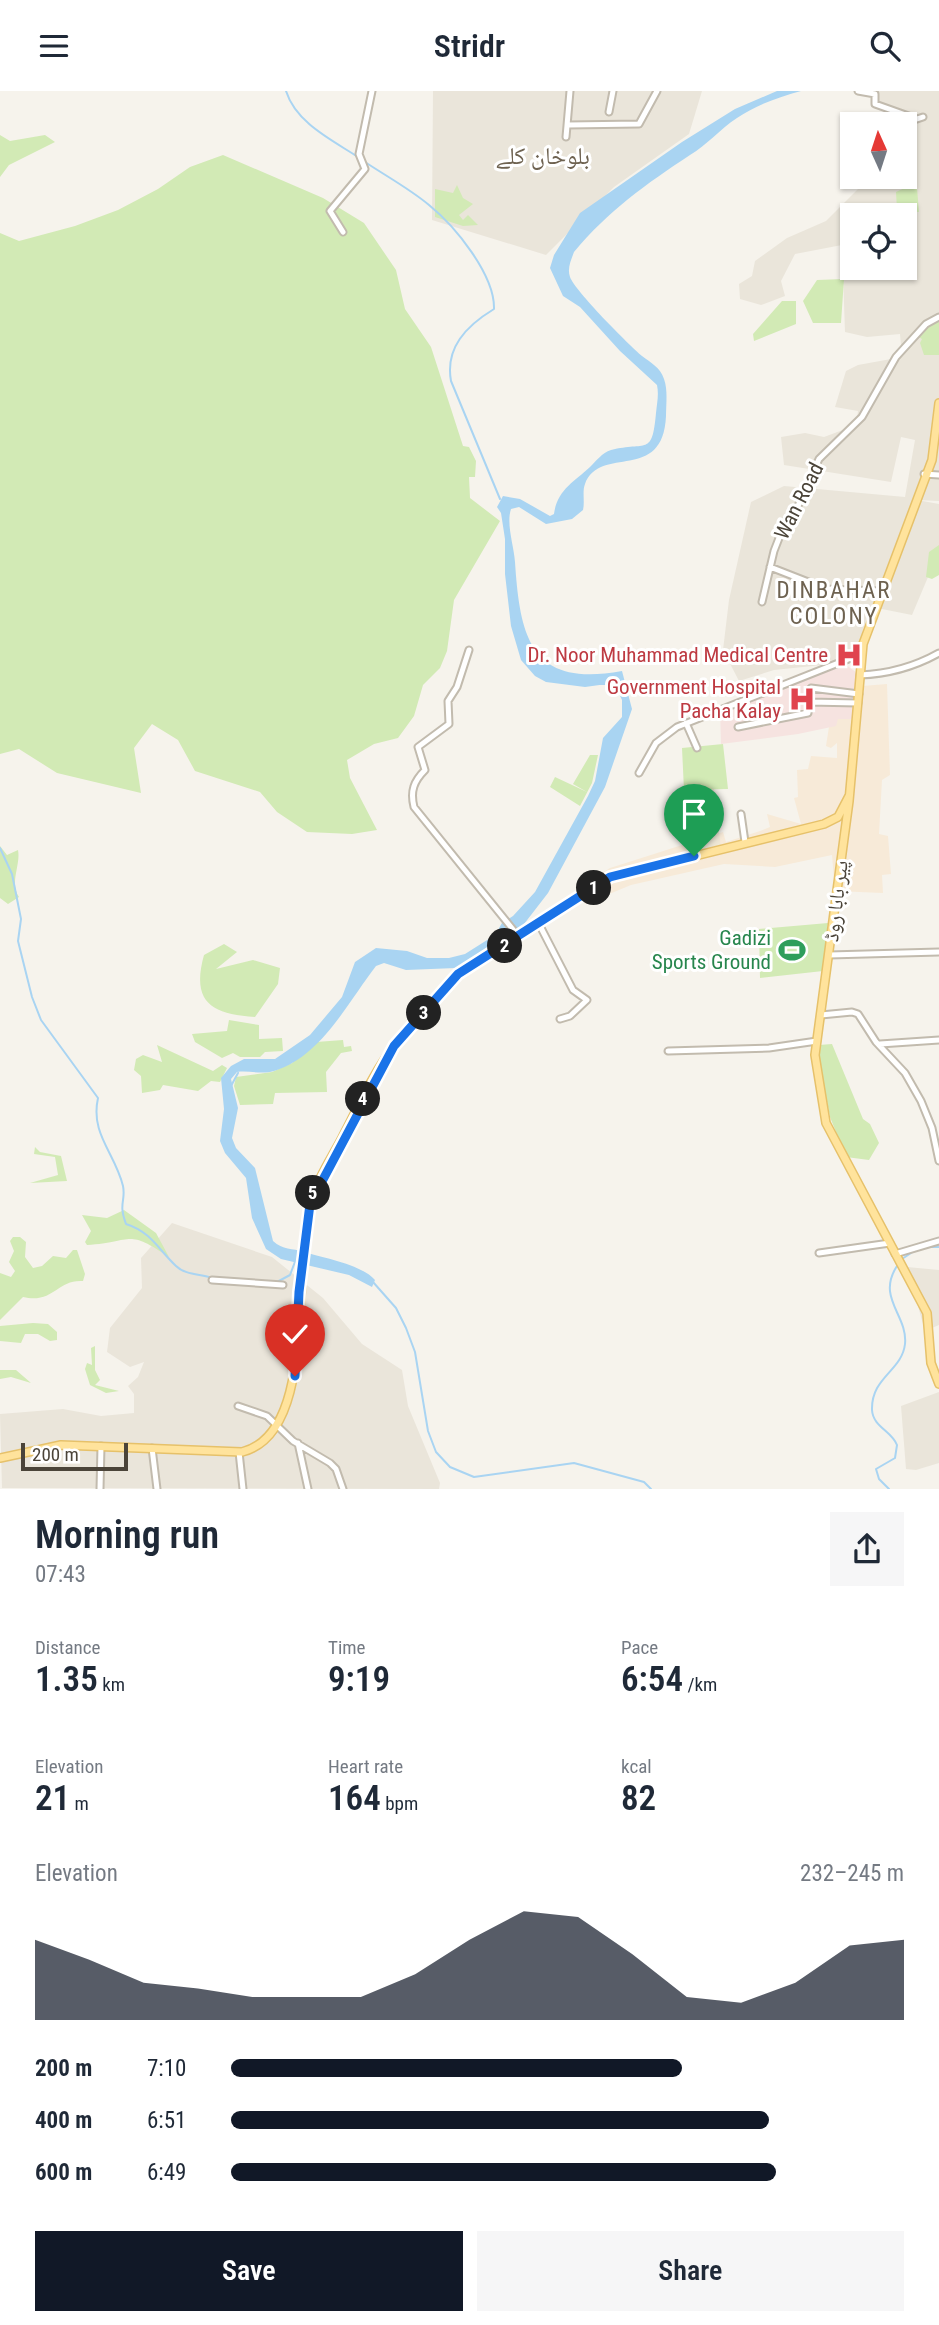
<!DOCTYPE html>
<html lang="en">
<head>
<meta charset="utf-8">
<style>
	:root { --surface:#fff; --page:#f6f6f7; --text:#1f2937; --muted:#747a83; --accent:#111827 }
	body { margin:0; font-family:"Roboto Condensed","Noto Naskh Arabic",sans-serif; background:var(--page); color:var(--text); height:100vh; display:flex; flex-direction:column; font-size:26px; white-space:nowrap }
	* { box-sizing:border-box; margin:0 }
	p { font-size:23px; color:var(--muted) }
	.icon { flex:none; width:38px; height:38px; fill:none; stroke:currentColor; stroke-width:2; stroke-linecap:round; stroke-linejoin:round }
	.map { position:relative; height:1398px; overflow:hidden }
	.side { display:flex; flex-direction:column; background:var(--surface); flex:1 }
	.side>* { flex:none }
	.needle { width:46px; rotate:357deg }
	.fabs { position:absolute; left:840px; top:21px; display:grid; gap:14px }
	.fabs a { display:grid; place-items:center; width:77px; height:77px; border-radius:0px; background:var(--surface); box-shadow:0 2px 5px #0004; font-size:35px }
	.scale { position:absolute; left:21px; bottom:18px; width:107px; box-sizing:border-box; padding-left:7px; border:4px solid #4b4439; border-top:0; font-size:19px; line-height:24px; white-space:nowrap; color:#4b4439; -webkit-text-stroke:5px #fff; paint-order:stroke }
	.pin { position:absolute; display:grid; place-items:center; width:60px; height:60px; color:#fff; margin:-72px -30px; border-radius:50% 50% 50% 0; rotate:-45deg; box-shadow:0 0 7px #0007 }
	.pin .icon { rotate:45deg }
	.km { position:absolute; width:35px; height:35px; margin:-18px; border-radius:50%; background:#222; color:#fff; font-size:19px; line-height:35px; text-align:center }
	.round { display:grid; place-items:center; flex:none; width:74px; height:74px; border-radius:0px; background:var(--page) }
	.headline { display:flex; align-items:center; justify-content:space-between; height:119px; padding:0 35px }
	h1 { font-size:38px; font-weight:600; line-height:52px }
	.metrics { display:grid; grid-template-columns:repeat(3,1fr); gap:10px; height:119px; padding:7px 35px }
	.metrics div { display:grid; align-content:center }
	.metrics b { font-size:35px; font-weight:600 }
	.metrics small { font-size:19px; font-weight:400 }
	.metrics p { font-size:19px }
	.chart { height:196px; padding:14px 35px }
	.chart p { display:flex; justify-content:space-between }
	.chart svg { width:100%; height:126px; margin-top:7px; fill:var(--accent); opacity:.7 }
	.primary-button { display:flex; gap:14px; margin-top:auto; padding:14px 35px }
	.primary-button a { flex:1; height:80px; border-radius:0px; background:var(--accent); color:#fff; font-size:28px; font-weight:600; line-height:80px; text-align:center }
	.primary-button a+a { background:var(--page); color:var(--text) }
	ul { padding:0 35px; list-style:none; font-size:23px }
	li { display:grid; grid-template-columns:112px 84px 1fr; align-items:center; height:52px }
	li i { height:18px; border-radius:9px; background:var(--accent) }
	header { display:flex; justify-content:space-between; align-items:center; height:91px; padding:0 35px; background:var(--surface); font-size:32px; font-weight:600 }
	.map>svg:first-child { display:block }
	.residential { fill:#eae5da; fill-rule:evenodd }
	.commercial { fill:#f7ead8 }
	.education { fill:#efe8d6 }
	.medical { fill:#f6e3e0 }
	.green { fill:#d2eab5 }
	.water { fill:#a9d4f2 }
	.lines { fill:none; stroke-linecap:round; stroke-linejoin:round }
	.stream { stroke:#a9d4f2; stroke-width:2 }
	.minor-casing { stroke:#c2bbae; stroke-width:9 }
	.major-casing { stroke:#e6c16a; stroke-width:10 }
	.minor { stroke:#fff; stroke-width:5 }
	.major { stroke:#ffe39c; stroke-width:7 }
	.route-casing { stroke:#fff; stroke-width:14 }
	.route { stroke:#1a73e8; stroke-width:9 }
	.labels { text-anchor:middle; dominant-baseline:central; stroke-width:6; stroke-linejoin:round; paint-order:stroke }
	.street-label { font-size:21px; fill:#4b4439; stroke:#fff }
	.health-label { font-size:21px; fill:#be3a42; stroke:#fff; text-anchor:end }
	.leisure-label { font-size:21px; fill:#27864d; stroke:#fff; text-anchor:end }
	.neighbourhood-label { font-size:23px; letter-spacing:2px; fill:#6e6250; stroke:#fff }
	.quarter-label { font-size:24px; fill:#6e6250; stroke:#fff }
</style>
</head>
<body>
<header><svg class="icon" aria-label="menu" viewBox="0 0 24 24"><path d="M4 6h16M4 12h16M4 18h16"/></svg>Stridr<svg class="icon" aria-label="search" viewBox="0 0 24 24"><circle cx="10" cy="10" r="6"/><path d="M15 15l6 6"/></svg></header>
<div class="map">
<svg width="939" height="1398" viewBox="0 0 939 1398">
	<rect width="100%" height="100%" fill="#f6f3ec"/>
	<path class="residential" d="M433,0H702L689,43L614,96L546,164L432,129Z
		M877,0H939V410L917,409L939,413V460L912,524L872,516L863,538L858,564L832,573L774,579L739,590L723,559L729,509L751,411L784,395L905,406L915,349L901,346L891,391L784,374L781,346L805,342L824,346L856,334L858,320L835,316L846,280L858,274L902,266L900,243L867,246L845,241L842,154L795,163L781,190L785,205L761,214L740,208L739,193L752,185L755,170L787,147L826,130L870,86H905V33H891L892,18L875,10ZM852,124H905V177H852Z
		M172,1132L272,1166L323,1207L362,1253L402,1279L408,1315L440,1392L439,1398L2,1397L0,1323L63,1318L101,1325L134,1322V1303L128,1295L138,1286L144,1271L130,1276L107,1261L110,1237L142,1197L141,1167Z
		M907,1176L939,1179V1234L925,1240Z
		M939,1301V1372L916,1379L906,1378L901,1315Z"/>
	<path class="commercial" d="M887,593L890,684L882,689L879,743L888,745L891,783L882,784L883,802L835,800L832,764L775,776L724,773L631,794L585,813L580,796L610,777L723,741L726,751L760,740L770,736L767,723L801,733L794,707L798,706L797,679L808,678L811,665L837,667V652L831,657L826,655L831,623L850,596Z"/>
	<path class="education" d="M714,698L721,758L694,765L688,700Z"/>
	<path class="medical" d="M839,569L860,584L856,628H838L836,635L798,643L721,653L720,618L782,595Z"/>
	<path class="green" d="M0,44L10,50L45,44L55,51L9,74L0,86Z
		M223,64L323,107L364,132L396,179L405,218L431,256L463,355L469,356L476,370L475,386H469L470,407L500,430L454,509L447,560L440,577L423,594L414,625L398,647L374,653L347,669L350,687L377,739L352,743L307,741L277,721L260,701L195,680L178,649L152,633L134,657L141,702L57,682L19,658L0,663V142L19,150L75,135L118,119L158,98L190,76Z
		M457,94L463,107L473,113L459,124L463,129L468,124L478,134L463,135L435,126V98L453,102Z
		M907,96L917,97L919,121L897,119L896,101Z
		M844,188L841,232H813L803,210L817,189Z
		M782,210H796V233L754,250L753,243Z
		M939,226V264H924L920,252L922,248L917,245L926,233Z
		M939,454V484L932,488L926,486L929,461Z
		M723,653L728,698L684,699L682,657Z
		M590,664H598L592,692L580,715L550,696L555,686L587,701L573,693Z
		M0,755L7,764L18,759C21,774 9,792 19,806L8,813L0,807Z
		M828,832L823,880L760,887L759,838Z
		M224,853L237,861L216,878L253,869L280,877L278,893L255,926C211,923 191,911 204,864Z
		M229,929L259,934V948L282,947L283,960L265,961L260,966H240L233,962L222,967L195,951L192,943L227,940Z
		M343,949L344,956L351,955L352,960L341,962L326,981L327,1001L275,1002L273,1013L240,1014L234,995L236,986L272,981L292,972L316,951Z
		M832,953L863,1028L870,1033L879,1052L869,1069L846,1066L830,1026L818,963L819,954Z
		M157,954L213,980L222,974L227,977L220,991L211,990L198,1000L163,994L160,999L142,1002L141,985L134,979L136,968L143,964L162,971Z
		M35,1056L40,1061L61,1065L67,1090L30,1092L58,1084L55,1066L34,1063Z
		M124,1119L156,1142L169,1166C126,1137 134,1151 87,1154L85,1151L91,1140L82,1124L107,1127Z
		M13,1146H20L26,1151L25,1166L33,1177L42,1175L53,1165L66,1167L73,1159H77L85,1183L83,1190C57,1188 54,1213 23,1206L0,1229V1182L11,1186L15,1180L9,1171L14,1160L10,1150Z
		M33,1232L48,1233L57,1241V1249L50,1250L38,1243H25L21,1252L0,1250V1235Z
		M95,1255V1279L100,1289L95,1294L119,1300L106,1302L90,1294L85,1278L87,1272L92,1274L91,1257Z
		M0,1279H16L31,1292L11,1286L0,1288Z"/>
	<path class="water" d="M777,0H801C779,6 756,14 737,27C720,38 707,54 690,64C646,93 608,120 574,161C571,169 567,178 570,186C575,200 629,254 642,265C651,272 660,276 664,288C668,299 666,313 666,325C663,393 600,353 585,393C582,400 585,411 583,419L572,428L546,433L519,416L511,418C506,433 514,455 515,471C520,547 531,597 622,580L632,618L605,696L548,802L514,846L456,877L406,879L384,872L376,875C348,911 321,966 274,980C261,984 249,979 237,981L231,988L238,1017L232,1047L236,1057L255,1077L273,1150C283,1159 292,1157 304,1161C323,1167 361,1173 375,1189L372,1196L349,1184L281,1168L266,1158L252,1127L246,1087L225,1062L220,1050L224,1018L221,987L231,975L244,968H275L310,944L342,906L355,871L376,857L407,860L427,867H449L465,863L495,844L502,832L513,825L535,801L588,705L595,690L603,647L622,626V609L614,592L585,596L546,591L535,585L521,569L511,535L505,483V448L501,422L497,416L503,405L520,408L550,425L554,423C557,399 574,391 590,376C596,370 602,362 611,359C647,350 652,366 656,322C657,312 659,304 657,294L620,260L580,216L563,205L550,177L554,164L580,122L682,51L735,18Z"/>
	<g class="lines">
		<path class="stream" d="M286,0C296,32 332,49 358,66
			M365,71C386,85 410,98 429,114C455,135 495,184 494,218C466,235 445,257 451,290L500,408
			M594,593H616
			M0,757L12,783L21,828L18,850L32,906L41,929L98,1007C90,1043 115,1062 123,1095C126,1110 118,1112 126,1133C151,1141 158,1158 176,1175C185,1184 201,1183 212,1187
			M231,995L238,982
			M930,1156H939
			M902,1168L914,1160
			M277,1191L290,1184L296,1168
			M373,1191L396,1217L406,1237L415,1261L428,1340L436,1361L450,1376L474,1386L574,1372L644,1391L651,1398
			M889,1398L879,1388L876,1378L895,1367L897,1354C892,1340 873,1336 872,1319C871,1286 902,1280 905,1253C908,1224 876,1207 897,1175"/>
		<g class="minor-casing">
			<path id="minor" d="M858,0L875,3V13L917,28L923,26
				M609,21L613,0
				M568,34L639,33L657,0
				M566,46L570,0
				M343,141L330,120L365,78L359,63L372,0
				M924,383L939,384
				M770,476L811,492
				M825,498L881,500
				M762,511L774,460L786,429L790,431L793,426L819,368L862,326L896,266L926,233L939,226
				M469,559L457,596L448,610L449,633L418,656L425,679C414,690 410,700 414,716L519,846
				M860,584C889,583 914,576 939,562
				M809,611L858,612
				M686,632L697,657
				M738,636L808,622L811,597L859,603
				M639,682L656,652L677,636L851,567L859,570L861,565
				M741,723L745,751
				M539,833L573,899L587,909L570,925L560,928
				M829,864L939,861
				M821,924L852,921L858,923L876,951L905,982L921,1010L932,1037L939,1070
				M880,953L939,949
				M668,960L769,957L817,950
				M819,1162L890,1152
				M895,1163L939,1150
				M212,1189L283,1194
				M282,1229L298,1233
				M238,1315L267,1325L293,1350L330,1372L336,1378L343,1398
				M298,1352L308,1398
				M152,1357L157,1398
				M239,1361L243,1398
				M100,1398L101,1355"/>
		</g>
		<g class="major-casing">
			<path id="major" d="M939,312L932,369L863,553L849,710L815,964L826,1032L927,1222L931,1272L939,1293
				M0,1367L61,1354L242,1361C321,1341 289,1168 313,1104C320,1084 332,1066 342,1047C358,1017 373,982 394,955C412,931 437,904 458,883L610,786L824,733L838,726L849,705"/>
		</g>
		<use href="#minor" class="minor"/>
		<use href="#major" class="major"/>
	</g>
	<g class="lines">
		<g class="route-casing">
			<path id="route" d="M295,1285L299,1201L310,1113L394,955L458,883L610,786L694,765"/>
		</g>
		<use href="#route" class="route"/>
	</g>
	<defs>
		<g id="hospital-bare" transform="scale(2.1)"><path d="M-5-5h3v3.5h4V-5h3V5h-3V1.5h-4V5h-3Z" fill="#e0444e" stroke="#fff" stroke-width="2.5" paint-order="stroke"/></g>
		<g id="stadium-bare" transform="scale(2.1)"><path d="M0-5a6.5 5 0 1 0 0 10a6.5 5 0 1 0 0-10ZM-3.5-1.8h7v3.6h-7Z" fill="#2e9e5b" stroke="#fff" stroke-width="2.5" paint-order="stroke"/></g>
	</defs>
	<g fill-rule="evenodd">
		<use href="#hospital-bare" x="849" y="564"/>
		<use href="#hospital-bare" x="802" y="608"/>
		<use href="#stadium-bare" x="792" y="859"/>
	</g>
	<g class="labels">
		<g class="street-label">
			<text transform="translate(799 410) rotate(-63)">Wan Road</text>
			<text transform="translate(836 810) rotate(-83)">پیر بابا روڈ</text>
		</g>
		<g class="health-label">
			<text x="828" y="564">Dr. Noor Muhammad Medical Centre</text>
			<text x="781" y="596">Government Hospital<tspan x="781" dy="24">Pacha Kalay</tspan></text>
		</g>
		<g class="leisure-label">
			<text x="771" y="847">Gadizi<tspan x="771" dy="24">Sports Ground</tspan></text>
		</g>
		<g class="neighbourhood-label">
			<text x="834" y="499">DINBAHAR<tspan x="834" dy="26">COLONY</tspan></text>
		</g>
		<g class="quarter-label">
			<text x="543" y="65">بلوخان كلے</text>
		</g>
	</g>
</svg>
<div class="fabs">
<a><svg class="needle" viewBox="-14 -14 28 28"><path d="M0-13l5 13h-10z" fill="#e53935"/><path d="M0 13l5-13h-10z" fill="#747a83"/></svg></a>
<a><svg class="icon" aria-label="locate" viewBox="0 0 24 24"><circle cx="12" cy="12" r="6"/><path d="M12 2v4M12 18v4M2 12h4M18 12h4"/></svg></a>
</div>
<div class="scale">200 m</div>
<div class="pin" style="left:694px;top:765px;background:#1e9e55"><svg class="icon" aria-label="arrive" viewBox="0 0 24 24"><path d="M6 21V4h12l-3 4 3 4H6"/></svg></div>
<div class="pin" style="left:295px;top:1285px;background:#d93025"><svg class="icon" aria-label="check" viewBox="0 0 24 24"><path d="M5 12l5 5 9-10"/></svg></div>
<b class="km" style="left:594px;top:797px">1</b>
<b class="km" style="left:505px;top:855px">2</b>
<b class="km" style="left:424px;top:922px">3</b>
<b class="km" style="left:363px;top:1008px">4</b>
<b class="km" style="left:313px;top:1102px">5</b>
</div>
<section class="side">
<div class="headline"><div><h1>Morning run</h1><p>07:43</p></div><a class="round"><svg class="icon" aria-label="share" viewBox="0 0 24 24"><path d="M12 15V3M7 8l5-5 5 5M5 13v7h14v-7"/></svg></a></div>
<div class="metrics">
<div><p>Distance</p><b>1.35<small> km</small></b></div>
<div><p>Time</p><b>9:19</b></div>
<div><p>Pace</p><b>6:54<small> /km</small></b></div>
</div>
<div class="metrics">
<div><p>Elevation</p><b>21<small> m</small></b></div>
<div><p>Heart rate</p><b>164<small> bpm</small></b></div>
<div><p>kcal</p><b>82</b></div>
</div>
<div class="chart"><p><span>Elevation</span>232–245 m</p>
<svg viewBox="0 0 160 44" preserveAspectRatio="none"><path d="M0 44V16L10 23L20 31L30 33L40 36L50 36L60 36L70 28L80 16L90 6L100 8L110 21L120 36L130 38L140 31L150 18L160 16V44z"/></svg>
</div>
<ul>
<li><b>200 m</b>7:10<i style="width:67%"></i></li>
<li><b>400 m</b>6:51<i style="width:80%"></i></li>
<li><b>600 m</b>6:49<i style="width:81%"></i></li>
</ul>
<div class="primary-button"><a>Save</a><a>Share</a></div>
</section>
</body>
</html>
